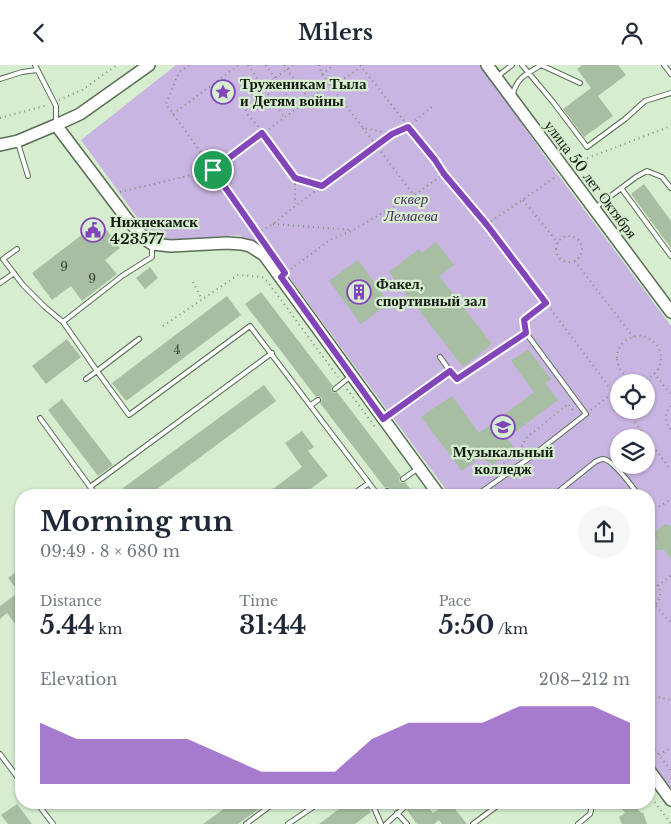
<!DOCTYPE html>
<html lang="en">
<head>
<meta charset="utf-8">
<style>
	:root { --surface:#fff; --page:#f6f6f7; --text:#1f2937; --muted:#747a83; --accent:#8144b9 }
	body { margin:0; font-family:"Libre Baskerville",serif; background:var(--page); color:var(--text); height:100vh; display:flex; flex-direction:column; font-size:19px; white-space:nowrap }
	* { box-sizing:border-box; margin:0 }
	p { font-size:16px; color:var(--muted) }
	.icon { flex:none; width:28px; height:28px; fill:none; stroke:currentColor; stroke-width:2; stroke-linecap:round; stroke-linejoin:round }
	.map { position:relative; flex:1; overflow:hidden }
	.drawer { position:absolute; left:15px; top:424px; width:640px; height:320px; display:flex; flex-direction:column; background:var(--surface); border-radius:20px; box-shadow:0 1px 4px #0004 }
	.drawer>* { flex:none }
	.fabs { position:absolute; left:610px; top:309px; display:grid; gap:10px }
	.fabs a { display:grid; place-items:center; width:45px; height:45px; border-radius:50%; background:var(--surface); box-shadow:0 1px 4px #0004; font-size:25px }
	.pin { position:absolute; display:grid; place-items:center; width:42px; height:42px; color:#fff; margin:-21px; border:2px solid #fff; border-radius:50%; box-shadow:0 1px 5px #0007 }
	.round { display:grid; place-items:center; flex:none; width:52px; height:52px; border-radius:26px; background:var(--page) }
	.headline { display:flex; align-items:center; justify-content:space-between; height:85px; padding:0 25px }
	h1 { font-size:28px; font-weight:800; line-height:38px }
	.stats { display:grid; grid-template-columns:repeat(3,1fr); gap:8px; height:85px; padding:5px 25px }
	.stats div { display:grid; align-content:center }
	.stats b { font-size:25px; font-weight:800 }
	.stats small { font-size:14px; font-weight:400 }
	.stats p { font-size:14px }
	.chart { height:140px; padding:10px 25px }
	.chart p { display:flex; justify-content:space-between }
	.chart svg { width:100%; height:90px; margin-top:5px; fill:var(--accent); opacity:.7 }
	header { display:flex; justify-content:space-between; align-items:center; height:65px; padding:0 25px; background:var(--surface); font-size:22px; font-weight:800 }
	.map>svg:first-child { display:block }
	.green { fill:#c8b5e1; fill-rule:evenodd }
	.building { fill:#a8bea2 }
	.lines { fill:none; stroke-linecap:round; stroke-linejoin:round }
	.lane-casing { stroke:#596d54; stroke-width:6 }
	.secondary-casing { stroke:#596d54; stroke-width:14 }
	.path { stroke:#81927d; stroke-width:2; stroke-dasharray:1 4; stroke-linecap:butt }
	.lane { stroke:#fff; stroke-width:4 }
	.secondary { stroke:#fff; stroke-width:11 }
	.route-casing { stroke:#fff; stroke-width:10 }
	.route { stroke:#8144b9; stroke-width:6 }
	.labels { text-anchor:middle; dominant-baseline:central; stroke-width:4.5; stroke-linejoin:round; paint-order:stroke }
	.number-label { font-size:12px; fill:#394436 }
	.poi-label { font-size:15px; font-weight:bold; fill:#141c12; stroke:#d6edd0; text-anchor:start }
	.street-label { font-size:15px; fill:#141c12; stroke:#d6edd0 }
	.park-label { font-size:15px; font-style:italic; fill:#4d316a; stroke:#d6edd0 }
</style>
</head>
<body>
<header><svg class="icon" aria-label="back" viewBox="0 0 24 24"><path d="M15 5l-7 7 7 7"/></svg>Milers<svg class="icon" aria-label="person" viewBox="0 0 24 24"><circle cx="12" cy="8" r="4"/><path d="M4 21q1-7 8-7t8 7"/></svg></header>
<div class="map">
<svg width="671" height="759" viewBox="0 0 671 759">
	<rect width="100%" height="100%" fill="#d6edd0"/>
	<path class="green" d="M176,0H481L553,103L671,261V723L649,694V430H450L267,182L238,170L175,175L156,174L147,166L81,75ZM619,318H646V345H619ZM619,372H646V400H619Z"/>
	<path class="building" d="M582,0H618L626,10L598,31L613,51L584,72L563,44L591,23L577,4Z
		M644,119L671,156V183L631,129Z
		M100,156L120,183L105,195L117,209L82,236L71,221L52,235L32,208Z
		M436,177L454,200L439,211L492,279L463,302L389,207L419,184L422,188Z
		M358,195L389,238L361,259L329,216Z
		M150,202L158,213L145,224L136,213Z
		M261,227L333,321L331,323L332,326L334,328L337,327L401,411L399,414L400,417L403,418L405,417L415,430H390V424L388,422L385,423L320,338L322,335L321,332L318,331L316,332L245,239Z
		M227,231L241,250L126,336L112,318Z
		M67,274L81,292L46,319L32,301Z
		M528,284L551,314L545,318L558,335L507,373L515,384L494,399H491L480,392L462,406L421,352L452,331L479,368L534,327L511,296Z
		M264,320L276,336L149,430H128L123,423Z
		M62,334L113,400L98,411L48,345Z
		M302,366L314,382L308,386L328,411L302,430H265L302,402L285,378Z
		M665,459L671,461V494L664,485H656L657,476L652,469Z
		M21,503V567L7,548L0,554V541L19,527L8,513Z
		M232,738H267L238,759H203Z
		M347,738H364L371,747L355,759H319Z
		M415,738H425L433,748L447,738H464L455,744L467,759H442L439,755L434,759H417L407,745Z
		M618,738H633L641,748L643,747L647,759H622L619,752L625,748Z
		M17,739L32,759H8L1,750Z"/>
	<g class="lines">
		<g class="lane-casing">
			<path id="lane" d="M35,0L56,41V58
				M522,0L553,37L587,82L625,54L645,36L671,28
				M664,0L671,9
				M498,11L512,0
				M0,14L22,7L37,5
				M513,29C517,12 527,9 541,0L580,18
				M18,78L28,111
				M621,123L671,191
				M596,142L636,112L647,106L662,112L671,123
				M17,184L3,194L23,220L45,242L63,257L122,211L152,192V181
				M0,218L14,208
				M63,257L97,306L86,314
				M139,274L97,306L129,350L250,261L378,430
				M450,306L457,314L526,268L586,349L532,391L477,430
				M335,324L351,311
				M311,340L318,335
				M40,353L96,430
				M385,353L450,306L440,292
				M403,414L417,404
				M90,422L272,288
				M352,430L369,418
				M382,430L387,426
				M554,430L595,397C596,396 602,394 603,394C612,394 633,422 638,430
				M580,430L584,427L598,430
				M0,689L21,717
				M37,738L53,759
				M372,738L381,759
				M397,748L407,759
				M246,759L274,738
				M288,759L319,738
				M386,759L409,738
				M473,759L501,738
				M578,759L590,749L593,738"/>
		</g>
		<g class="secondary-casing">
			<path id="secondary" d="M487,0L671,247
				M56,60L127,154L146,175L152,179L171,181L227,178L241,179L250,181L264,190L439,430
				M0,80L18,76L56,60L80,49L149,0
				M649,705L671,735"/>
		</g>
		<path class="path" d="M189,0L179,7L166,39L212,103L262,176
			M248,0L284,52
			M266,0L296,43
			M284,0L309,34
			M293,0L250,31L243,40L248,50L257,60L295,113V139
			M319,0L322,9L363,63L392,69
			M360,0L435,95L444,109L487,159L619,335
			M322,9L334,0
			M332,22L361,2
			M59,35L82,25L117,0
			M173,49L239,0
			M0,53L48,40
			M363,63L413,129
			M574,100L580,96L671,61
			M295,113L322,121
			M120,127L213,105L330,19
			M523,135L558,178
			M273,159L353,165
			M487,159L557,111
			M257,168L273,159L295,141L392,69L408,62L434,40
			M556 184a13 13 0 1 1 26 0a13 13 0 1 1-26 0Z
			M575,196L633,272
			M287,207L330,175L353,165L414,130L444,109
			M193,217L202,235
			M163,261L238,210L262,212L267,216L338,312
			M525,262L524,255L546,238
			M617 293a22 22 0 1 1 44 0a22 22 0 1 1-44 0Z
			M654,308L671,330
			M625,318L630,313
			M347,324L375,362
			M671,341C664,348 664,357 671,365
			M591,345L619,323
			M626,345L671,405
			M499,406V402L520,385L526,373L568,339L575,348
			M649,443L661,441L671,434
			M649,485L651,487L649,494
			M649,514C664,520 664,537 649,543
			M658,521L671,510
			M656,541L671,558
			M649,630L671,635
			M649,676L671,706
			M659,690L671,683
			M649,729L671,759"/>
		<use href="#lane" class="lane"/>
		<use href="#secondary" class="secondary"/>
	</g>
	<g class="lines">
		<g class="route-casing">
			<path id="route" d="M408,62L435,95L444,109L487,160L546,238L524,255L526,268L457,314L450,306L383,354L281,212L285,208L213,105L262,68L295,113L322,121L392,69Z"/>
		</g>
		<use href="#route" class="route"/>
	</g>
	<defs>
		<g id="sight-ring" transform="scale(1.25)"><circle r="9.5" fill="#d6edd0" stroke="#8144b9" stroke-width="1.5"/><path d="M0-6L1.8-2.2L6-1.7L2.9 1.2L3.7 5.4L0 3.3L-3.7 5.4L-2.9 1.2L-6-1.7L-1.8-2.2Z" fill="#8144b9"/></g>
		<g id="civic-ring" transform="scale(1.25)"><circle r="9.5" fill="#d6edd0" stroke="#8144b9" stroke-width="1.5"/><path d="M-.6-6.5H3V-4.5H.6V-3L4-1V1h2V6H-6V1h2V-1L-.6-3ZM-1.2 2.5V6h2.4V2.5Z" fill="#8144b9"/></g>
		<g id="building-ring" transform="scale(1.25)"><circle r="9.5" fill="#d6edd0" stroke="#8144b9" stroke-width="1.5"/><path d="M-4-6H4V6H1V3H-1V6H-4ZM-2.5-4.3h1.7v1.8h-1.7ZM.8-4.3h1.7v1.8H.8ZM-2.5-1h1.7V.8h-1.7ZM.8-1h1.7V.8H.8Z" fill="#8144b9"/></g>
		<g id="university-ring" transform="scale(1.25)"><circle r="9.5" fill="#d6edd0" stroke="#8144b9" stroke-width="1.5"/><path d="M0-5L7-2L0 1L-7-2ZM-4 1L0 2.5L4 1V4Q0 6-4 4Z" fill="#8144b9"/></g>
	</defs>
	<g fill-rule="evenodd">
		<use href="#sight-ring" x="223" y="27"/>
		<use href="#civic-ring" x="93" y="165"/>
		<use href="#building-ring" x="359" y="227"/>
		<use href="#university-ring" x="503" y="362"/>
	</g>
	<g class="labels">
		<g class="number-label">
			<text x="64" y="201">9</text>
			<text x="92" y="213">9</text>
			<text x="177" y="284">4</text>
		</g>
		<g class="poi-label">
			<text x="240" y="18">Труженикам Тыла<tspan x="240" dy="17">и Детям войны</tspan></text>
			<text x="110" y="156">Нижнекамск<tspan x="110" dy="17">423577</tspan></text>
			<text x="376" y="218">Факел,<tspan x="376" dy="17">спортивный зал</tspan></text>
			<text x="503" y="386" text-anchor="middle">Музыкальный<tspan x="503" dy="17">колледж</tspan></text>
		</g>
		<g class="street-label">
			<text transform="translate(591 114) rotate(53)">улица 50 лет Октября</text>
		</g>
		<g class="park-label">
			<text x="411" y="133">сквер<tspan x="411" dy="17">Лемаева</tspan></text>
		</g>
	</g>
</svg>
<div class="fabs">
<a><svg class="icon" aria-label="locate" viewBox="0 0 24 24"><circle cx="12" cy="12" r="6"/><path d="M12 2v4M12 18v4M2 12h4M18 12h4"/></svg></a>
<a><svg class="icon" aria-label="layers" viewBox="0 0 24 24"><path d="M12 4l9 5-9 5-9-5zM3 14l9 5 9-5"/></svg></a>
</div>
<div class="pin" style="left:213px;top:105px;background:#1e9e55"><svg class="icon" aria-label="arrive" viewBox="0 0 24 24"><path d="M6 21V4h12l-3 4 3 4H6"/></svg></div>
<section class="drawer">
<div class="headline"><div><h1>Morning run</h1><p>09:49 · 8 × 680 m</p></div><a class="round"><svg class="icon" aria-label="share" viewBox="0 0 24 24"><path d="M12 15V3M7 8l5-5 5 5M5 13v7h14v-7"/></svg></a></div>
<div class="stats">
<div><p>Distance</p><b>5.44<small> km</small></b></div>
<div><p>Time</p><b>31:44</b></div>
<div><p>Pace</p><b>5:50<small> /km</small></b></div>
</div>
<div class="chart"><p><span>Elevation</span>208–212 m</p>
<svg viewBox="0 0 160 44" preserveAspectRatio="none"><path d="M0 44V14L10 22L20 22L30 22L40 22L50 30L60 38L70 38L80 38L90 22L100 14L110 14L120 14L130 6L140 6L150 6L160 14V44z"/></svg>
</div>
</section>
</div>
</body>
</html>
